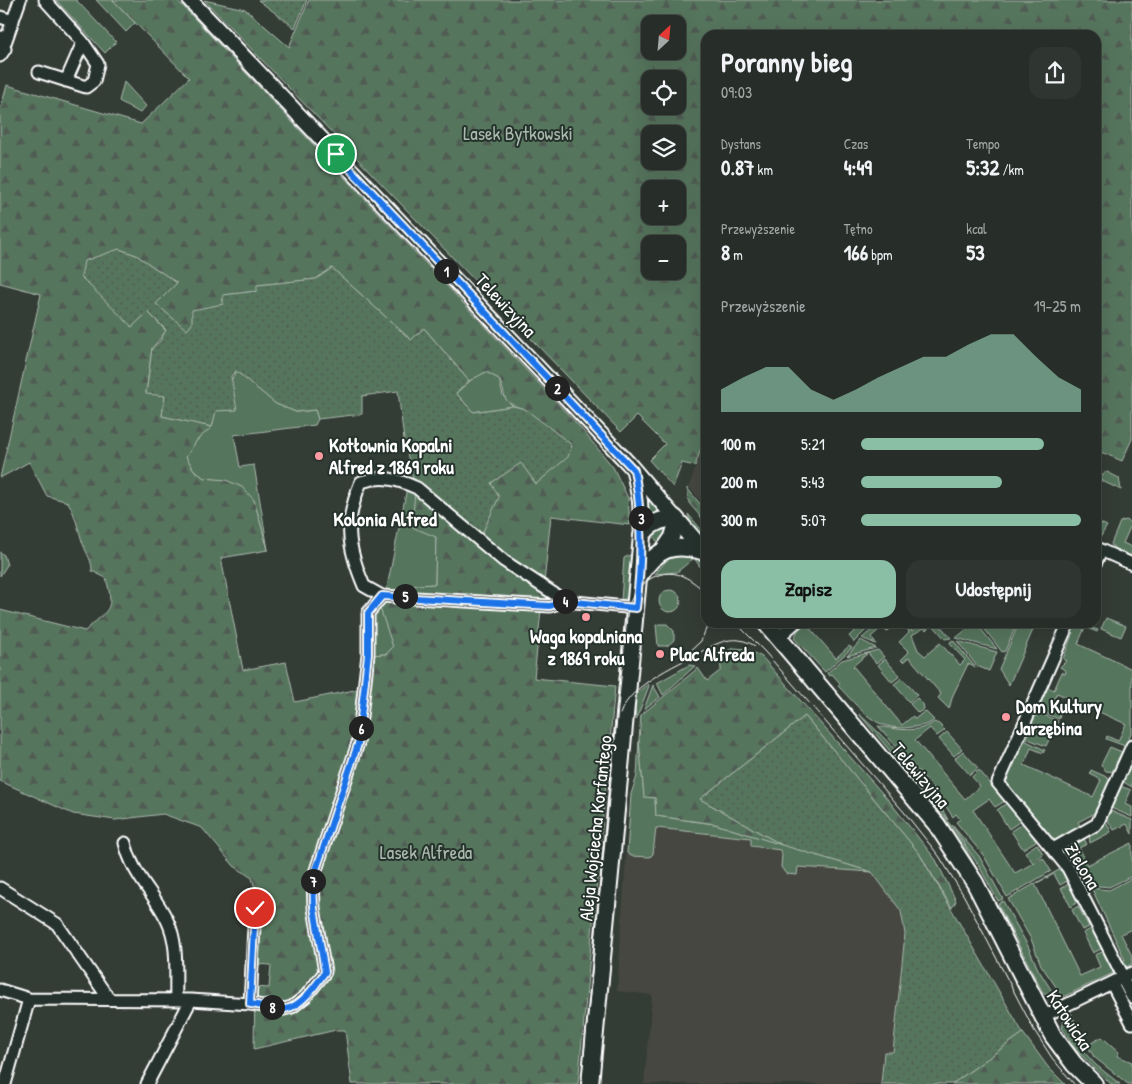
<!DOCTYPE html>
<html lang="pl">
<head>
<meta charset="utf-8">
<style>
	:root { --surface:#272d28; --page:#2f3530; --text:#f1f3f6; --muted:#a4a8a8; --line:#434945; --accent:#8abfa5 }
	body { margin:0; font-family:"Patrick Hand",sans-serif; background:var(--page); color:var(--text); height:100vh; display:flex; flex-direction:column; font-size:19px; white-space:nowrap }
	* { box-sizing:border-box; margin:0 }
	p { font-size:16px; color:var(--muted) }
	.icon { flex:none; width:28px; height:28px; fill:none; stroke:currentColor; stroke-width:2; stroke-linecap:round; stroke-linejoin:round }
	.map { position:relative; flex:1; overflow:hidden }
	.drawer { position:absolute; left:701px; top:30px; width:400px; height:598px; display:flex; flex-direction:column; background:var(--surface); border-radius:15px; box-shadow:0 5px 20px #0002,0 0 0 1px var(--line) }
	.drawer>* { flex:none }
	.needle { width:32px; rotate:26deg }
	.tools { position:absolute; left:641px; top:15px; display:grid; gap:10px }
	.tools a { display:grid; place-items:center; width:45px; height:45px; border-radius:10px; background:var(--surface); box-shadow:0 5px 20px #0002,0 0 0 1px var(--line); font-size:25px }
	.pin { position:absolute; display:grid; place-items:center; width:42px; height:42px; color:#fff; margin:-21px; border:2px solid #fff; border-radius:50%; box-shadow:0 1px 5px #0007 }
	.km { position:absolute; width:25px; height:25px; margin:-12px; border-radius:50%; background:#222; color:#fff; font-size:14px; line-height:25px; text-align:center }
	.round { display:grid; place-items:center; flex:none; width:52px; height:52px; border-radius:15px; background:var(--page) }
	.headline { display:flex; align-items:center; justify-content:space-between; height:85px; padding:0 20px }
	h1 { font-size:28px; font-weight:700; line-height:38px }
	.stats { display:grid; grid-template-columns:repeat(3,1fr); gap:8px; height:85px; padding:5px 20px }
	.stats div { display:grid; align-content:center }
	.stats b { font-size:21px; font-weight:700 }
	.stats small { font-size:14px; font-weight:400 }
	.stats p { font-size:14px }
	.chart { height:140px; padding:10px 20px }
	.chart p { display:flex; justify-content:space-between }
	.chart svg { width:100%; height:90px; margin-top:5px; fill:var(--accent); opacity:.7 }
	.primary-button { display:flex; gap:10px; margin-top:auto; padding:10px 20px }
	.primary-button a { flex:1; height:58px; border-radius:15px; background:var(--accent); color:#111; font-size:20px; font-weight:700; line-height:58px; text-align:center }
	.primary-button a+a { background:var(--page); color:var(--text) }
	ul { padding:0 20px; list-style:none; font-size:16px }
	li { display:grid; grid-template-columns:80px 60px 1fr; align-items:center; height:38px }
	li i { height:12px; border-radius:6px; background:var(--accent) }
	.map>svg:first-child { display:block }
	.built { fill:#454740 }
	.green { fill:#57755d; stroke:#abbaae }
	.forest { fill:url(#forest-firs); stroke:#abbaae; fill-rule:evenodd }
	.garden { fill:url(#garden-dots); stroke:#abbaae }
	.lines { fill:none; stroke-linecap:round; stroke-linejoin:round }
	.minor-casing { stroke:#fff; stroke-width:15 }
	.tertiary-casing { stroke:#fff; stroke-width:18 }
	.secondary-casing { stroke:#fff; stroke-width:20 }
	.minor { stroke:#26332d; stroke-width:11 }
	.tertiary { stroke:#26332d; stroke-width:14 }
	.secondary { stroke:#26332d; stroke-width:16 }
	.tram { stroke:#fff; stroke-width:1 }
	.route-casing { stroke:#fff; stroke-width:10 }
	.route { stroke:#1a73e8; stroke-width:6 }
	.poi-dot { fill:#ff9aa2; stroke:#26332d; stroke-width:2 }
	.labels { text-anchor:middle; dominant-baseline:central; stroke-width:4; stroke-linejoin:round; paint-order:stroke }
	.park-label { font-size:19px; fill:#abbaae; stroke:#26332d }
	.street-label { font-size:19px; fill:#fff; stroke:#26332d }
	.poi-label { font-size:19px; font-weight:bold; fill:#fff; stroke:#26332d; text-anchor:start }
	.neighbourhood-label { font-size:20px; font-weight:bold; fill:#fff; stroke:#26332d }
</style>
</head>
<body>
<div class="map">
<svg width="1132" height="1084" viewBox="0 0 1132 1084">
	<defs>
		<pattern id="forest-firs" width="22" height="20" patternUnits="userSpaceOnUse" patternTransform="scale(1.25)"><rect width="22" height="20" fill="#57755d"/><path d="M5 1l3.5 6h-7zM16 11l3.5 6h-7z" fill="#505c53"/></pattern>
		<pattern id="garden-dots" width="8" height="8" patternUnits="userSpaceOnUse" patternTransform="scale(1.25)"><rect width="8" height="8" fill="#57755d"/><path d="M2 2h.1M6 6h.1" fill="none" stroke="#505c53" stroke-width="1.8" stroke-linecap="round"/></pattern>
	</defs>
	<rect width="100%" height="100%" fill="#343c36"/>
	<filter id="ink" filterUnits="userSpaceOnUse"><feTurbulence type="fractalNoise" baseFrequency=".02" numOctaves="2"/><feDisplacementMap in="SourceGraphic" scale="10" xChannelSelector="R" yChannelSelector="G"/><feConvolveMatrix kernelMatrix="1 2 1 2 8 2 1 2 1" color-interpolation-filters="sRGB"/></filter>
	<g filter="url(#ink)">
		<path class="built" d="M706,434V507L689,487Z
			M629,812L715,824L872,872L901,911L905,934L893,1052H884L881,1084H644L652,995L617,991Z"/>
		<path class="green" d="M56,0H76L116,42L105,53Z
			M96,0H113L135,23L126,32Z
			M124,82L146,106L140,113L119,101Z
			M236,371L276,404L296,412L315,410L318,419L315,425L234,435L240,467L254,465L268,550L254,500L214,479L204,478L194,470L186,457L190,448L203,434Z
			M486,372L499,379L503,396L513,406L473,412L456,393L477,375Z
			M1107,472L1119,478L1121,490L1100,480L1104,473Z
			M407,488L415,491L436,537L435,584L418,585L386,592Z
			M644,490L664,514L646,521Z
			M688,514L706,535V542L691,524Z
			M1126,520L1132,523L1123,543L1132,547V556L1115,549L1111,544L1120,522Z
			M1096,521L1107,526L1098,541L1096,540Z
			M666,526L669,531L659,544L654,537L648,536L650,533Z
			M0,552L4,555L7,565L0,576Z
			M689,554L706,565V575L694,558L677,572L655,574L667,560L666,556Z
			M630,555L634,556L631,595L621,601L624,558Z
			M659 601a11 11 0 1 1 22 0a11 11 0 1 1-22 0Z
			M381,601L393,647L386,654L371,655L370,618Z
			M1106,618L1126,626L1121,637L1101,629Z
			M864,623L867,629L854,642L849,636Z
			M880,623H895L887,632L882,627L871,637L876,644L862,638Z
			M904,623L912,631L923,623H938L951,638L945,639L932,624L926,630L924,628L912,635L918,650L925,656L940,643L960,665L965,660L951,645L950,642L953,640L976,668L968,664L953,695L949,709L938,698L941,694L909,657L903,662L901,660L909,652L899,642L909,632Z
			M974,623H976L997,649L956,638Z
			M980,623H1017L1005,651L1002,652Z
			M1019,623H1036L1009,685L999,669Z
			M1076,623L1098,630L1097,632L1085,627L1078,644L1132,669V731L1125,746L1106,739L1107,736L1118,741L1126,724L1057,693L1049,710L1060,715L1059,719L1035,709L1045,686L1054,690L1062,672L1065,674L1066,671L1060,667L1066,661L1063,659L1073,632L1070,629L1074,628Z
			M659,624H667L674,631V640L667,646H658L656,625Z
			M806,624L836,658L849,646L852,648L825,672L794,638L798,630Z
			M861,640L876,648L847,656Z
			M957,641L997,652L989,671L977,666Z
			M878,650L884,657L876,663L868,653L853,666L902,725L913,716L915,719L925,711L934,720C927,726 920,726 912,727C875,733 860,708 838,686L840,683L832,674L829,676L827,673L842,660Z
			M885,659L900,676L892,682L878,665Z
			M689,665L695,666L663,695L657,683Z
			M902,678L917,695L909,702L894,684Z
			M648,684L649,686L636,720C636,711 633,704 634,695Z
			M653,685L660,697L644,709Z
			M917,698L923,704L924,709L918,713L910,704Z
			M1035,711L1058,721L1046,746L1023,737Z
			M859,714C886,738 933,788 948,820Z
			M855,715L949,823L965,847L999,908L1042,998L1006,931L860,724Z
			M934,722L939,724L945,730L937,736L930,728L915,740L965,799L980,786L972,777L979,770L1005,801L995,807L989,799L973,810L1015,873L1043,858L1051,871L1007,897L984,856L956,822L960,819L956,814L953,817L930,784L878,726C895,729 919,734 934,722Z
			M947,732L962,749L954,756L939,739Z
			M1022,739L1045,750L1043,753L1031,748L1024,765L1093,797L1101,780L1090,774L1091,770L1111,779L1112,784L1103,807H1097L1093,814L1078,822L1082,829L1061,841L1052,842L1004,783Z
			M639,740L644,796L655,798L656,816L715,824L872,872L798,867L797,875L786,874L781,867L782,855L780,850L751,846V838L656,828L653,854L650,857L631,856L627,853L631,794L637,776Z
			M1110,747L1122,752L1116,763L1121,766L1115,772L1106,771L1101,765Z
			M963,751L978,768L970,775L955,758Z
			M1131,762H1132V787L1122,781Z
			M1120,786L1131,790L1125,804L1132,807V817L1111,808Z
			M1007,803L1022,820L1009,829L997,810Z
			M1111,811L1132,820V834L1127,824L1114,830L1107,819Z
			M1106,821L1111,832L1090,843L1089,834Z
			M1023,823L1036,841L1023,849L1011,831Z
			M952,825L979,856L1003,899L998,901L979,866Z
			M1083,837L1087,844L1079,848L1087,865L1132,843V876L1109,887L1080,884L1065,855V848Z
			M1037,844L1043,854L1033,863L1025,852Z
			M1059,870L1066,873L1069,880L1060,885L1054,874L1035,884L1080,976L1100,967L1095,955L1105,951L1113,970V973L1063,997L1041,965L1031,939L1008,899Z
			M1132,878V929L1121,934L1132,956V964L1122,969L1119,963L1125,960L1093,891L1081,887L1109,890Z
			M1071,883L1079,901L1071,907L1061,888Z
			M1003,901L1028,946L1038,969L1057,999L1043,993L998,904Z
			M1078,906L1089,927L1082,930L1072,910Z
			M1093,928L1103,948L1093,953L1083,933Z
			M1071,1013L1086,1046L1102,1037L1119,1052L1117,1056L1132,1062V1084H1128L1094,1057L1069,1014Z
			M1065,1017L1083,1051L1096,1065L1120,1084H1111L1077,1051L1062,1028Z"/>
		<path class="forest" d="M113,0H177L578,425L613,467L628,498L630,525L551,516L544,583L481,536L491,483L521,462L536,483L525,409C499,402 508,398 499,379L486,372L469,381L424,328L411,340L332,268L316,279L258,285V291L223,295V304L192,324L187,331L156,304L177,283L136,255L119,249L131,327L148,312L166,331L152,348L146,393L165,396L162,416L212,427L197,440L186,457L194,470L204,478L226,480L242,487L254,500L268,550L221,558L243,670L286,662L295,702L369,687L371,655L386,654L393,647L380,608L381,601L541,610L534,678L615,686L578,1084H352L345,1030H336L254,1049L255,987L269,988L271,965L256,964L260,906L252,878L234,866L202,828L163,814L115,820L73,814L0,781V610L85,631C109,608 115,612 106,578L92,571C92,560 87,555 83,544C78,530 76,516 68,502L47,496L29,462L0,478L41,294L0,283V110L7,85L141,124L189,78Z
			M204,0L245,9L289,47L309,0H1132V439L1122,461L1096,450V35H706V434L695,466L682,463L673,487L649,460L665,444L637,416L621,432ZM650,24H678V51H650ZM650,79H678V106H650ZM650,134H678V161H650ZM650,189H678V216H650ZM650,244H678V271H650Z
			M687,488L706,511V523L689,503Z
			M415,491L556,600L546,603L386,592L418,585L435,584L436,537L412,527Z
			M734,648L746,649L762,657L890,802L936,860L956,901L952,908L919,853L805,716L700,799L782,845L715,824L656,816L655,798L644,797L639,740L641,715L698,668L707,681L721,670L720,654Z
			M1023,1033L1048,1067L1065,1084H952Z"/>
		<path class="garden" d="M258,0H307L295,28Z
			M119,249L136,255L177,283L156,304L187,330L192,324V310L223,304V295L257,291V285L316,279L332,268L411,340L424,328L469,381L456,393L473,412L513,406L525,409L572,445L568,457L536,484L521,463L491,483L499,497L481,536L413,479L404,440L398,391L362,396V414L318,419L315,410L296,412L276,404L236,371L231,376L237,410L216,411L212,427L162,416L165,396L146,394L152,348L160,341L166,330L148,312L132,327L81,277L84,261Z
			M805,716L919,853L1023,1033L952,1084H881L884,1052H893L905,934L901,911L872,872L782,845L700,799Z"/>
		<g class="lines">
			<g class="minor-casing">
				<path id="minor" d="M0,17L13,21
					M5,43L20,0
					M0,56L5,49L1,37
					M39,72L86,87L94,81L98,64L83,42L45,0
					M66,81L83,42
					M1096,548L1132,564
					M1096,562L1101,550
					M565,601L550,606L382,596L364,586C347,546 344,522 361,482C382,475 397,479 417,488L504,561L565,601L636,608
					M1069,622L998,783L1068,868L1124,978
					M778,638L796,622
					M125,843C133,876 153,891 167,920C179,944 175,974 176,1000
					M1053,849L1097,824L1132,746
					M0,888L57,924L109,999
					M1122,978L1132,997
					M1112,984L1132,1023
					M0,990L29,999L191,1000L250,1004L284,1009L292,1007L306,996L325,972L314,908L313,879L358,743L368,654V613L382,596
					M250,1004L255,908
					M1042,1017L1132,973
					M5,1084L29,999
					M147,1084L191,1000"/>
			</g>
			<g class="tertiary-casing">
				<path id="tertiary" d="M190,0L628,463L675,518
					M634,471L640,501L642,536
					M663,550L672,537L677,520"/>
			</g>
			<g class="secondary-casing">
				<path id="secondary" d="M639,576C657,548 672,542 705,552
					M765,622L937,825L975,883L1053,1036L1074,1064L1094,1084
					M590,1084L642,536C649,523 661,519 675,518L706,554"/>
			</g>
			<use href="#minor" class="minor"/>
			<use href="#tertiary" class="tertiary"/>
			<use href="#secondary" class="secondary"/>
			<path class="tram" d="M735,622L765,652L904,812L939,856L964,896L1034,1030L1052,1058L1074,1084
				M686,655L701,641L709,622
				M620,714C631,682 682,663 710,647C726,639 739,636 755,646
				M581,1084L628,607C636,585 658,566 683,576C692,580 699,587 706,592"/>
		</g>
	</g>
	<g class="lines" filter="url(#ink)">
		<g class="route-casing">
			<path id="route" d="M255,908L250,1004C261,1005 274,1010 285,1009C301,1007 316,985 325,972L314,908L313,879L358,744L368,654V613L382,596L550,606L565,601L636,608C642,561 643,516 634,470L336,154"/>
		</g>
		<use href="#route" class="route"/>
	</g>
	<g class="poi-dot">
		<circle cx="319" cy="456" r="5"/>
		<circle cx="586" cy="617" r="5"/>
		<circle cx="660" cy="654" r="5"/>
		<circle cx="1006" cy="717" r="5"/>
	</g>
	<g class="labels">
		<g class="park-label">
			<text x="518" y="133">Lasek Bytkowski</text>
			<text x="426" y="852">Lasek Alfreda</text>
		</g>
		<g class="street-label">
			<text transform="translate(506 305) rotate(47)">Telewizyjna</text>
			<text transform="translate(921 775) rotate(50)">Telewizyjna</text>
			<text transform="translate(595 828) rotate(-84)">Aleja Wojciecha Korfantego</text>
			<text transform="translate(1083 866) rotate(59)">Zielona</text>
			<text transform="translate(1070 1020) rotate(57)">Katowicka</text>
		</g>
		<g class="poi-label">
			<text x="329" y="445">Kotłownia Kopalni<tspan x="329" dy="22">Alfred z 1869 roku</tspan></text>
			<text x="586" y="636" text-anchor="middle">Waga kopalniana<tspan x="586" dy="22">z 1869 roku</tspan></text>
			<text x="670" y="654">Plac Alfreda</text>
			<text x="1016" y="706">Dom Kultury<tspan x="1016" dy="22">Jarzębina</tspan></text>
		</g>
		<g class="neighbourhood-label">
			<text x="385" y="518">Kolonia Alfred</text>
		</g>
	</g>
</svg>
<div class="tools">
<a><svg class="needle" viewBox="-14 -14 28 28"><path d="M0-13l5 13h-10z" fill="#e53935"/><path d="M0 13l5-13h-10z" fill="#a4a8a8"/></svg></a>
<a><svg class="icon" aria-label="locate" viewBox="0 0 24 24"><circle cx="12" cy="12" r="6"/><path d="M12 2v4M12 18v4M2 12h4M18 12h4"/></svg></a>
<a><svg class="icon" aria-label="layers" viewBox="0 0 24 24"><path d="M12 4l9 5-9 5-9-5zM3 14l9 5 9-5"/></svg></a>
<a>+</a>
<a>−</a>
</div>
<div class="pin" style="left:336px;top:154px;background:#1e9e55"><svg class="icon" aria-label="arrive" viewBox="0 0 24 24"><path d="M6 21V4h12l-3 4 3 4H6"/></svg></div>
<div class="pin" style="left:255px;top:908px;background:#d93025"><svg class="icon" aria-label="check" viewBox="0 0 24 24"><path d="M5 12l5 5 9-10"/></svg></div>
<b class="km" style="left:446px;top:271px">1</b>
<b class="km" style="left:557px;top:388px">2</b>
<b class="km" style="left:641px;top:518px">3</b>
<b class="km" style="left:565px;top:601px">4</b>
<b class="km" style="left:405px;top:596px">5</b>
<b class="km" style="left:361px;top:728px">6</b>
<b class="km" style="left:313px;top:881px">7</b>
<b class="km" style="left:272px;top:1007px">8</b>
<section class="drawer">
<div class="headline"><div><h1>Poranny bieg</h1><p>09:03</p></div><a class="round"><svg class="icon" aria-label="share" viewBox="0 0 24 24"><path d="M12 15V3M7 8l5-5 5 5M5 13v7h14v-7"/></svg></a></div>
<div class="stats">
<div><p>Dystans</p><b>0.87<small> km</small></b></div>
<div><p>Czas</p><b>4:49</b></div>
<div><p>Tempo</p><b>5:32<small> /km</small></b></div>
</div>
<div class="stats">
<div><p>Przewyższenie</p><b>8<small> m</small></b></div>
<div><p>Tętno</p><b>166<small> bpm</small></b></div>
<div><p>kcal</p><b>53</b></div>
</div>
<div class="chart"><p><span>Przewyższenie</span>19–25 m</p>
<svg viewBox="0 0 160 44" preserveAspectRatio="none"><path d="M0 44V33L10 27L20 22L30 22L40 33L50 38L60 33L70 27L80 22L90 17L100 17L110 11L120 6L130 6L140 17L150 27L160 33V44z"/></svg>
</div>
<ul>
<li><b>100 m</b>5:21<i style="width:83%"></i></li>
<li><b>200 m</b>5:43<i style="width:64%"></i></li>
<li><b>300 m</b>5:07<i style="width:100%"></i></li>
</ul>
<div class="primary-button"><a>Zapisz</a><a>Udostępnij</a></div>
</section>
</div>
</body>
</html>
